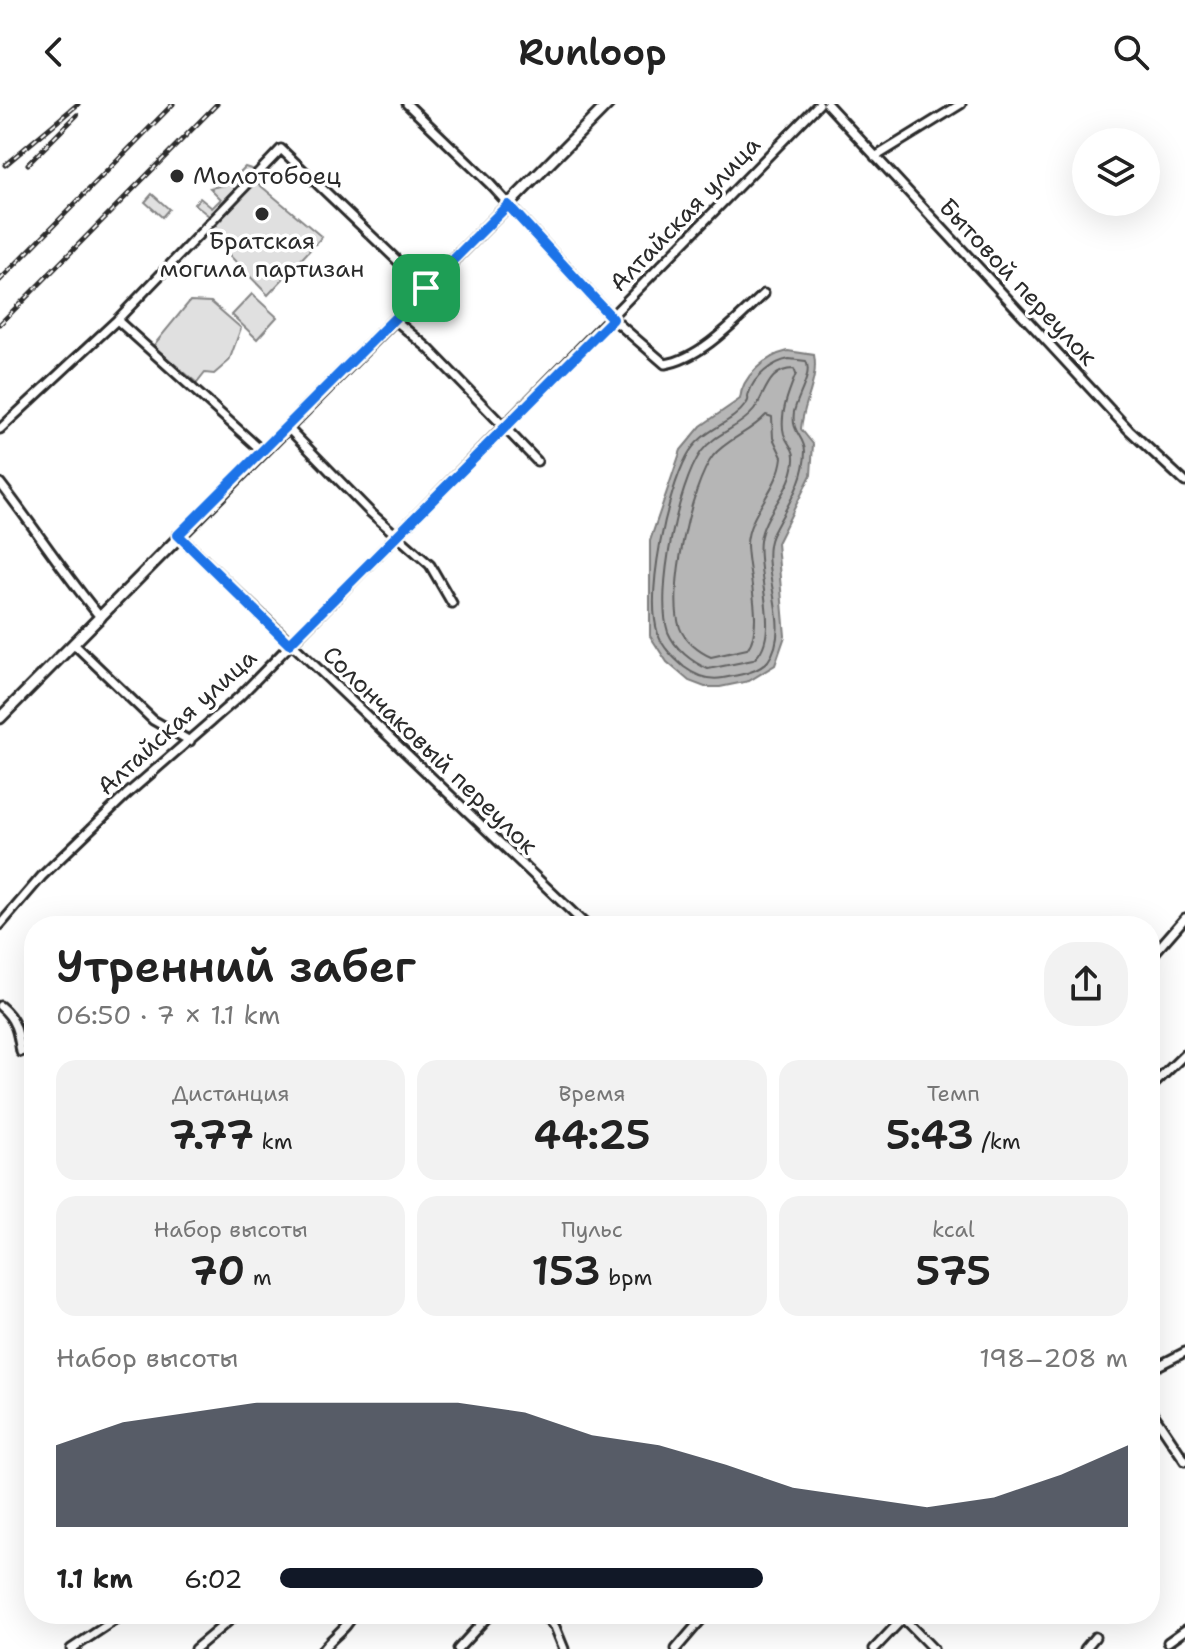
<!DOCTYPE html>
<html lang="ru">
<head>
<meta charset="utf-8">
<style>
	:root { --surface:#fff; --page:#f2f2f2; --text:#222; --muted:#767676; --accent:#111827 }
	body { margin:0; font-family:"Shantell Sans",sans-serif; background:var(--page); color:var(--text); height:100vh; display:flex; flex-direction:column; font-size:30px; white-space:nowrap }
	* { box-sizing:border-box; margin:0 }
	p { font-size:26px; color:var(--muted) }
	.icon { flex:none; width:44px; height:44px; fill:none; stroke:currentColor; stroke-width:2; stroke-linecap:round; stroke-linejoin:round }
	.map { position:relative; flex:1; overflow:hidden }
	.panel { position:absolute; left:24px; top:812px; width:1136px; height:708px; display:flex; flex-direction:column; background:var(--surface); border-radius:32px; box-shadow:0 8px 32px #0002 }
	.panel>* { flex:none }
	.fabs { position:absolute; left:1072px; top:24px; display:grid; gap:16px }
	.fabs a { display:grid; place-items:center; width:88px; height:88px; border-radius:50%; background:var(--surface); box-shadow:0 8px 32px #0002; font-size:40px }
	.pin { position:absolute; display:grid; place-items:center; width:68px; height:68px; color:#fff; margin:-34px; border-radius:16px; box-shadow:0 4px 12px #0006 }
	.round { display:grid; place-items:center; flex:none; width:84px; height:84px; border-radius:32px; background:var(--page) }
	.summary { display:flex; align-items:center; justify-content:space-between; height:136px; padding:0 32px }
	h1 { font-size:44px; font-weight:600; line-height:60px }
	.figures { display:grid; grid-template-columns:repeat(3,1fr); gap:12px; height:136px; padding:8px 32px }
	.figures div { display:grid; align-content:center; border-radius:20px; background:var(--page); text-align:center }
	.figures b { font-size:40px; font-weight:600 }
	.figures small { font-size:22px; font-weight:400 }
	.figures p { font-size:22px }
	.chart { height:224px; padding:16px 32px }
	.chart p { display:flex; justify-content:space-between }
	.chart svg { width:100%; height:144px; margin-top:8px; fill:var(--accent); opacity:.7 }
	ul { padding:0 32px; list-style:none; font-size:26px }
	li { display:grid; grid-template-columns:128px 96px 1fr; align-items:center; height:60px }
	li i { height:20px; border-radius:10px; background:var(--accent) }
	header { display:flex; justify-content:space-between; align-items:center; height:104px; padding:0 32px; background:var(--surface); font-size:36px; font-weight:600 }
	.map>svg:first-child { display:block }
	.green { fill:#e0e0e0; stroke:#868686; stroke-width:2 }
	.water { fill:#b6b6b6; stroke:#7e7e7e; stroke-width:2 }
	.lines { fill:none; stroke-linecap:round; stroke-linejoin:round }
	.shore { stroke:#636363; stroke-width:2 }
	.minor-casing { stroke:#2b2b2b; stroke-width:13 }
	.secondary-casing { stroke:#2b2b2b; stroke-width:15 }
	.minor { stroke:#fff; stroke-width:7 }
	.secondary { stroke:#fff; stroke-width:9 }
	.rail-casing { stroke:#2b2b2b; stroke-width:5 }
	.rail { stroke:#fff; stroke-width:2; stroke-dasharray:6; stroke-linecap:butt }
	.route-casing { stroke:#fff; stroke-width:16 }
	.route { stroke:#1a73e8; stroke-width:10 }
	.poi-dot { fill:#2b2b2b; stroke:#fff; stroke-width:3 }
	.labels { text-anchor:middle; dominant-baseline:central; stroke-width:7; stroke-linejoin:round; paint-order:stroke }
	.poi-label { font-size:24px; fill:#2b2b2b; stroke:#fff; text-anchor:start }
	.street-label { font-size:24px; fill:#2b2b2b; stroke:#fff }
</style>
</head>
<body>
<header><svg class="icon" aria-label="back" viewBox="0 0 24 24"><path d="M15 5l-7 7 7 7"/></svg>Runloop<svg class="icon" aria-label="search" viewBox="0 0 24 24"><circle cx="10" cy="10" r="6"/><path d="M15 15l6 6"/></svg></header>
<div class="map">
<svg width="1185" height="1545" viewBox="0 0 1185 1545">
	<rect width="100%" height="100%" fill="#fff"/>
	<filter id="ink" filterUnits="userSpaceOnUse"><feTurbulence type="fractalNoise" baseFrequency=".0125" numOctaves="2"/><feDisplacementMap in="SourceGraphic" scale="16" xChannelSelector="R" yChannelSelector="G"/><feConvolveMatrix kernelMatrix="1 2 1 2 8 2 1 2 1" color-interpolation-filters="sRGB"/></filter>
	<g filter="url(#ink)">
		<path class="green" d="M245,63L254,66L209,112L194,100L200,94L212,104L221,95L210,84L237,79L236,72Z
			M255,77L322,133L268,191L207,128Z
			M152,90L169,105L162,113L145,98Z
			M252,190L277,213L257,235L232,211Z
			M190,197L211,198L241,224L229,257L214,270L205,269L197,279L153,242Z"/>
		<path class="water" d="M788,247L814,251C819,276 803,299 801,325L813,340L811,371L777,439L785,532L775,561L749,577L720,583H705L689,577L667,558L650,532V437L681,346L701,322L740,295C742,272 766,252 788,247Z"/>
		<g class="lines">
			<path class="shore" d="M789,255L806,257C813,271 797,292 794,308C791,329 804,332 805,347C805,379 785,404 772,431C757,464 794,522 768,557C758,569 738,571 723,574C708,577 696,572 684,563C674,554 662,543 658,530C645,489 667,389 687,352C702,324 730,322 746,300C751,294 746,296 749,289C754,272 773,258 789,255Z
				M794,265L796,270C789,287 779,311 784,330C789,345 797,343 793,364C788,390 763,411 760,437C755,469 783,533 753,556L708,565C692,558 675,545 668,528C655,489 678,381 701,348C715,329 740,324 754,306C766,290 767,265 794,265Z
				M766,311L772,313L773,334L782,353C779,385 748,409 747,440C747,467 765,524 747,545L711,553C699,548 685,537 680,524C667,489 691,381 713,352C727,335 751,328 766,311Z"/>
			<g class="minor-casing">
				<path id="minor" d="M407,0L490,80L613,215L665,260C702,254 737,215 764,190
					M827,0L1129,326L1185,378
					M875,53L961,0
					M117,216L263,348
					M395,216L428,244L537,357
					M288,324L370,408L430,461L452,499
					M0,325L117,216L281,45L426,184
					M0,379C35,424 65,471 101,514
					M178,431L587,822
					M74,540L153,616L190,637
					M0,821L42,772L126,691L240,592L819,0
					M1150,854L1185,814
					M0,902C16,915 18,928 21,948
					M1150,984L1185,950
					M1150,1266L1185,1248
					M1150,1305L1185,1357
					M542,1510L555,1523L564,1545
					M899,1510L933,1545
					M1168,1538L1185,1526
					M71,1545L124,1510
					M195,1545L237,1510
					M323,1545C332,1533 348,1524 353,1510
					M458,1545L490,1510
					M676,1545L706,1510
					M874,1545L907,1510
					M1085,1545L1095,1533"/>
			</g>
			<g class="secondary-casing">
				<path id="secondary" d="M0,614L608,0"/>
			</g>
			<use href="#minor" class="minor"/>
			<use href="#secondary" class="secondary"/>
			<g class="rail-casing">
				<path id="rail" d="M28,60L77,11
					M5,61L78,0
					M0,176L173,0
					M0,220L217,0"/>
			</g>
			<use href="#rail" class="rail"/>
		</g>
	</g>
	<g class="lines" filter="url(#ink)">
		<g class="route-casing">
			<path id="route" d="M508,101L613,215L289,540L178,431Z"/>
		</g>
		<use href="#route" class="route"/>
	</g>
	<g class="poi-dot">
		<circle cx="177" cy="72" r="8"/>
		<circle cx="262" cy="110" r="8"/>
	</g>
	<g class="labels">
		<g class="poi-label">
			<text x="193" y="72">Молотобоец</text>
			<text x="262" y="137" text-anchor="middle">Братская<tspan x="262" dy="28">могила партизан</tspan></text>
		</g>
		<g class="street-label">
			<text transform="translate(685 110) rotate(-46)">Алтайская улица</text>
			<text transform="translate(1018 178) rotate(47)">Бытовой переулок</text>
			<text transform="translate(177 618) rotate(-42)">Алтайская улица</text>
			<text transform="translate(430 646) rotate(44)">Солончаковый переулок</text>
		</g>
	</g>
</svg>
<div class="fabs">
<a><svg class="icon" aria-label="layers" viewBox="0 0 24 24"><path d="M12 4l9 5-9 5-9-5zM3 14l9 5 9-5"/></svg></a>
</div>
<div class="pin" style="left:426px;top:184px;background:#1e9e55"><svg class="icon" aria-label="arrive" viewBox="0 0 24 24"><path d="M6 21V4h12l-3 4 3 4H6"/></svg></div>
<section class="panel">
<div class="summary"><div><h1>Утренний забег</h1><p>06:50 · 7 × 1.1 km</p></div><a class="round"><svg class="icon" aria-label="share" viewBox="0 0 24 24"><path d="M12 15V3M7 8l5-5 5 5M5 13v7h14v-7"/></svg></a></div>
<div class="figures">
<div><p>Дистанция</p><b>7.77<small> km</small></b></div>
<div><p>Время</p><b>44:25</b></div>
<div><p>Темп</p><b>5:43<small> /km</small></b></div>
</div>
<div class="figures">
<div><p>Набор высоты</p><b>70<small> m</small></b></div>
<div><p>Пульс</p><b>153<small> bpm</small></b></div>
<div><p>kcal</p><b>575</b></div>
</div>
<div class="chart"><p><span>Набор высоты</span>198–208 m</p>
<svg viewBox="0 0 160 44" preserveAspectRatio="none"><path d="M0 44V19L10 12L20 9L30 6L40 6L50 6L60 6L70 9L80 16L90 19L100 25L110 32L120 35L130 38L140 35L150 28L160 19V44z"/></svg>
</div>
<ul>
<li><b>1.1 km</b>6:02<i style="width:57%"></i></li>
</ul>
</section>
</div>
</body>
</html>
